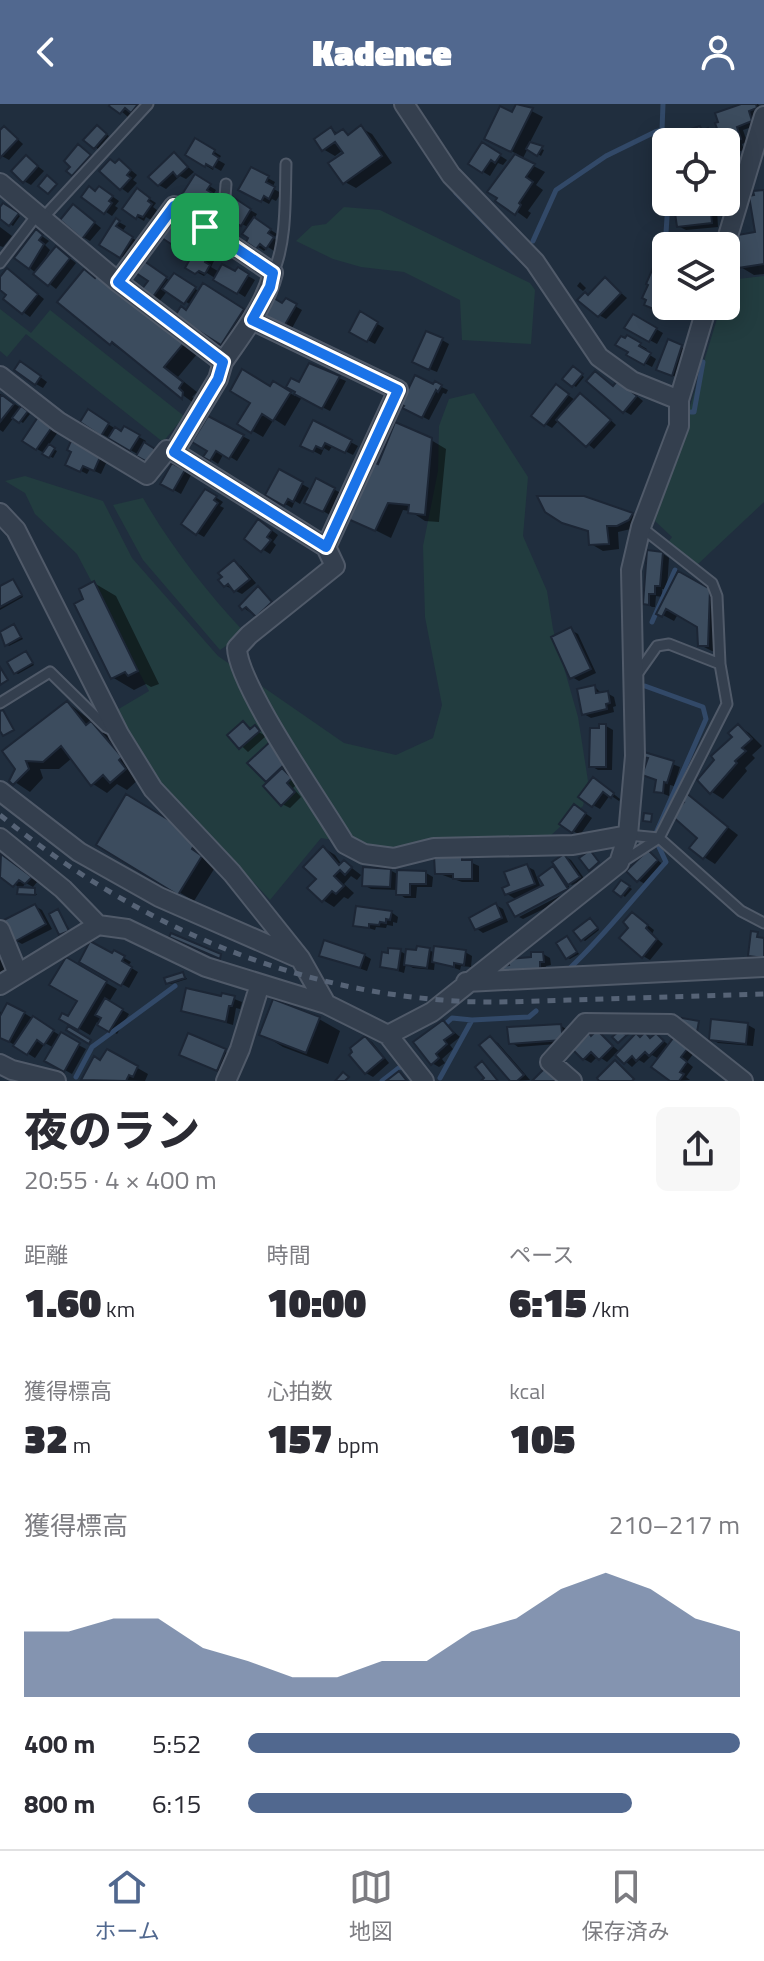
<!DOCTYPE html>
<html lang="ja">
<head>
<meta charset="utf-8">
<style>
	:root { --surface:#fff; --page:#f7f7f7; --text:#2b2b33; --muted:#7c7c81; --line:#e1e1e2; --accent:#51688f }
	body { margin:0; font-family:"Titillium Web","Noto Sans JP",sans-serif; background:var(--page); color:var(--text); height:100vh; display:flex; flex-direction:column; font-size:30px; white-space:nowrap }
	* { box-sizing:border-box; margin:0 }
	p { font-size:26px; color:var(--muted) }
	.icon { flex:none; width:44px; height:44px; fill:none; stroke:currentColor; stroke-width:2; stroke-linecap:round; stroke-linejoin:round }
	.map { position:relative; height:977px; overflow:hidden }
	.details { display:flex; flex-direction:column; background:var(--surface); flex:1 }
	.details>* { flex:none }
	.controls { position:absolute; left:652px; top:24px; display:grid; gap:16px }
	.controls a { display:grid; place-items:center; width:88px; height:88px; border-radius:12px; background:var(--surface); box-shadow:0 4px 20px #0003; font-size:40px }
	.pin { position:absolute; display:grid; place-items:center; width:68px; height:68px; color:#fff; margin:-34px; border-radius:16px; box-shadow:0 4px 12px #0006 }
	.round { display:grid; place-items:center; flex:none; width:84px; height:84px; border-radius:12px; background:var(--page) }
	.overview { display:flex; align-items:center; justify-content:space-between; height:136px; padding:0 24px }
	h1 { font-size:44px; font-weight:800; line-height:60px }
	.figures { display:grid; grid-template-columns:repeat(3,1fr); gap:12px; height:136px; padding:8px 24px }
	.figures div { display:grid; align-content:center }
	.figures b { font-size:40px; font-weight:800 }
	.figures small { font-size:22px; font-weight:400 }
	.figures p { font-size:22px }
	.chart { height:224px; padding:16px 24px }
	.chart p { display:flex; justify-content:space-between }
	.chart svg { width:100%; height:144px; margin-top:8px; fill:var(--accent); opacity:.7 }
	ul { padding:0 24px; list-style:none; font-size:26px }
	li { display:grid; grid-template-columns:128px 96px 1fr; align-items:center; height:60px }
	li i { height:20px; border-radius:10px; background:var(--accent) }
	header { display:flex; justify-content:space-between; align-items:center; height:104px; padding:0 24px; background:var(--accent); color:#fff; font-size:36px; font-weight:800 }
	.dock { display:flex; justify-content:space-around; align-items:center; height:112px; border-top:2px solid var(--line); background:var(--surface); font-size:22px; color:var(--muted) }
	.dock a { display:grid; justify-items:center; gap:4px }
	.dock .current { color:var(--accent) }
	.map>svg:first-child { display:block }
	.green { fill:#223c3f }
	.shadow { fill:#0007 }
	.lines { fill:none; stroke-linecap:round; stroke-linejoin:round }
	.stream { stroke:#324968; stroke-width:5 }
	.building { fill:#3c4c5e; stroke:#1c2635; stroke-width:2 }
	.lane-casing { stroke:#505a69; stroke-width:13 }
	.street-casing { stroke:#505a69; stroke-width:22 }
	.lane { stroke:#343f4e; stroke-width:9 }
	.street { stroke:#343f4e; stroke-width:18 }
	.rail { stroke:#566376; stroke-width:5; stroke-dasharray:8 8; stroke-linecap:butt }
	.route-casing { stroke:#fff; stroke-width:16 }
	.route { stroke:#1a73e8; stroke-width:10 }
</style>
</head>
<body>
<header><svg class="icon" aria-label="back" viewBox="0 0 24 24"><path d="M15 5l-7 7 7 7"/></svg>Kadence<svg class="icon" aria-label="person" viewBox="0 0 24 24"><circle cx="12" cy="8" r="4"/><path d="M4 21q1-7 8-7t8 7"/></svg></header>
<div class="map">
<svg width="764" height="977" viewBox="0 0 764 977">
	<rect width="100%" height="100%" fill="#202e3e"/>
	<path class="green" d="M344,103L380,106L530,179L535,186L531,240L462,236L460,196L404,168L361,163L333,155L296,137L312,122L326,120Z
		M764,172V398L698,460L667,440L672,433L655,417L721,202H726L729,176Z
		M0,205L31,229L50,206L184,312L163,338L26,230L7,253L0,247Z
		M474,289L528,373L523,432L547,487L553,525L578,613L588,677L583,702L549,733L454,735L391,745L321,734L270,796L157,675L117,606L149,587L77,450L35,410L25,389L5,377L25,372L103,397L132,454L218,552L344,639L396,651L433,634L442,601L425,513L423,442L438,367L439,322L449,295Z
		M143,394C172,444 206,487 245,529L220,546L143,456L113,401Z"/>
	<path class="shadow" d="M113,0H148L139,11L132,7L128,13Z
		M518,0L543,13L529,40L544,46L541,52L528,44L522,56L545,68L536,81L543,86L528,107L531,109L527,115L490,88L517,50L498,40Z
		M747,0H758L763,8L755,11L758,21L743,26L747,38L742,40L744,46L733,49L726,45V38H724Z
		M361,24L372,30L392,59L356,84L345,78L343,46L335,52L323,45L331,25L339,30L343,27L350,31Z
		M700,24L715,31L717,38H674Z
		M100,25L109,32L98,45L95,43Z
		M0,29H11L23,40L9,56L0,51Z
		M196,36L221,52L218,56L225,60L221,67L214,63L213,66L187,50Z
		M483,41L507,56L503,61L498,59L490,72L470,60Z
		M86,47L96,56L80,74L73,70Z
		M174,51L194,68L186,75L180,72L166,85L159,81Z
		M26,53L44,67L31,81L24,77Z
		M120,57L137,71L133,76L137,79L128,89L121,84Z
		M252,65L275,78L272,84L281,89L276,97L272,95L269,100L241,85Z
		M195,73L216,86L213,91L218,94L213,101L207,97L203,103L183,91Z
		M137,87L156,99L153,103L157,106L151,116L146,113L144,117L137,113Z
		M106,88L119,97L115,102L118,104L112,112L84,93Z
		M764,88V170L754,171L739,162L757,130Z
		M234,96L257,110L254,115L277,130L274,134L280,139L274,147L268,143L264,147L249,137V124L229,112Z
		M4,101L20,112L13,122L0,113Z
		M709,101L717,105L718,123L686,126L678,122Z
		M80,107L101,124L90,137L83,133Z
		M117,117L126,122L122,128L139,138L128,156L102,141Z
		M183,121L199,131L192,141L187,138L182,144L164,133Z
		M0,123L12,132L3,143L0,142Z
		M36,128L49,137L45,141L50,146L44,156L46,157L63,149L76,159L56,185L16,153Z
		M201,139L218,149L211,163L221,169L236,170L238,166L255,176L245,193L207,169L204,172L187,163Z
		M152,164L170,177L174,171L200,188L204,182L254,213L233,246L178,211L187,208L191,201L168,186L158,199L151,195Z
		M666,166V202H677L673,213L653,205Z
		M84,168L198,249L178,273L197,288L192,293L197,297L195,300L111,239Z
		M15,171L44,195L30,213L23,208L0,183V176Z
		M606,176L627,194L606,215L599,211L589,193Z
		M580,178L586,184L583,187L577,182Z
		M286,197L302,206L291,226L264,210L283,202Z
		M361,210L384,224L375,240L351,227Z
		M634,212L663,229L657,240L627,224Z
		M628,234L647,245L645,248L656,255L652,263L629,251Z
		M442,236L449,240L437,268L422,262Z
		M681,243L688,247L679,274L665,269Z
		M28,264L47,278L43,284L36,280Z
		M577,266L584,273L576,283L573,281Z
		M339,274L346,277L330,307L302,293L285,322L274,315L263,333L239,319L274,280L295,292L300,280Z
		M435,280L448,286L446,290L443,289L429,316L405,304Z
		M626,283L643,297L631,311L624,307L615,284Z
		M563,287L576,297L581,291L588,295L616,321L594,345L559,316L552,324L545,320Z
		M0,290L30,310L23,319L14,313L3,328L0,326Z
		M89,308L122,329L125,325L146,337L143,340L161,351L155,360L102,330Z
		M209,315L250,336L237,357L224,349L218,360L206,352L210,346Z
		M314,319L358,342L353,351L333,341L329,347L324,344L321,351L302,341Z
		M46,320L58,328L48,342L57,347L53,354L37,345Z
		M431,336L446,345L439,418L425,417L410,407L403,406L391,434L351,414L379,362Z
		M72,340L107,357L101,370L90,365L87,370L75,364Z
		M173,361L191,371L181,390L163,380Z
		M280,368L309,384L300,400L295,397L292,404L268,390Z
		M317,377L341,389L330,411L307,398Z
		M206,387L223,398L220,402L224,404L204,433L197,429Z
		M583,394L633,411L643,417L635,424L618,428L619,445L603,447L591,440V429L563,417Z
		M266,422L278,431L273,438L276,441L270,450L246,435Z
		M662,449L669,454L667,485H662V493L656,492L655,503H652L645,499Z
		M234,458L241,462L256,479L242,490L226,482Z
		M679,470L721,494L719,548L712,547L700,541L699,522L678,510L674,517L659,509Z
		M13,478L23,493L0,506V484Z
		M94,479L116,492L159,580L151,583L146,580L134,586L112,573L85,496Z
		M258,484L278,503L264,515L253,507L251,509L244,504Z
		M14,522L23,535L9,542L7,540Z
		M571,526L578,530L596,569L579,577L572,573Z
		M26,550L34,561L18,570L15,568Z
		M595,583L602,590L607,589L614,593L616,602L613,603L614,608L591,614L584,610Z
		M68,599L106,628L135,663L140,674L127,686L117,680L107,689L93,680L72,654L59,665H40L43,674L30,688L12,676Z
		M244,620L266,632L248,648L230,631Z
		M606,622L613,626L612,666H598L591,662L601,626Z
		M738,622L749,629L762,642L752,651L755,654L745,664L747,667L723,695L712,688L700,676L735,633Z
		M272,638L293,663L287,669L298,679L293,684L301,693L290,704L282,700L269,679L250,659Z
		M646,650L680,663L674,682L670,681L669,692L656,687L658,676L650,655Z
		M601,680L620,695L619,697L610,691L600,705L593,701Z
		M686,691L738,731L715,760L704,753L700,734Z
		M581,706L592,714L580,731L573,727Z
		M98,740L198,741L210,748L205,756L216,762L194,797Z
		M324,744L335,751L342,761L344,758L361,771L357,776L351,772L344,780L354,789L348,795L344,793L334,803L323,796L318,775Z
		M648,749L664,761L645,780L638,776Z
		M2,752L37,778L33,783L26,779L21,785L34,786L37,791L22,790L19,789L20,784L0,770Z
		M564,752L571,756L586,777L578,783L576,779L572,781L566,777L569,783L516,811L517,796L507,790L526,762L534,766L541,784L545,782L553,765L564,771Z
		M461,754L479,762V778H462L437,769Z
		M390,766L399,771L426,769L433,773L432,783H417L416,794H405L398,789V786L371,785L364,781Z
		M622,778L632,785L625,793L616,786Z
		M571,786L574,790L523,815L519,813Z
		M496,801L503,805L508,818L483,829L476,824Z
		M35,802L42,806L52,825L22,840L15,836Z
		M58,807L71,828L64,832L61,830Z
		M391,808L398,813L397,819L393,818V822L387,821L386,824L376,823L375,826L355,820Z
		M639,814L654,826L652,830L663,840L650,856L643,852Z
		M593,818L599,826L585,837L582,835Z
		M568,835L579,850L570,855L568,854Z
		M429,846L435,849L465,848L472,852L471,863L461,862L460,866L435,857L434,866L413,864L406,860L404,869L382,862L400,847L407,851Z
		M0,848L10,865L0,869Z
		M114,848L131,858L128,862L138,868L129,884L81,857L112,852Z
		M543,850L550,854L551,861L546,862L547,872L509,874Z
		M322,851H364L371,855L367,867Z
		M66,856L117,885L109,898L129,910L117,930L97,918L90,931L61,914L69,915L80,897Z
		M183,870L187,875L171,880L168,879Z
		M224,891L242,898L240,905L236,904L233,921L183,906L223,894Z
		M0,907L2,912L24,909L61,932L86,945L72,970L47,956L54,944L45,939L35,954L0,932Z
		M319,915L340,927L328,960L283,943L262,930Z
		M444,919L460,933L450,941L453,945L442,955L445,959L439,963L432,959Z
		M748,921L755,925L753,942L718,939L711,935Z
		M561,922L568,926L569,939L518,943L511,938Z
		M597,929L620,948L645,931L652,935L656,931L670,942L681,940L694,949L687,958L693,963L686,973L690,976L674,977L659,955L652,951L644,959L639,956L632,963L616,949L607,958L598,952L591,959L584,955L592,934Z
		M190,931L232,951L224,970L188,954Z
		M365,934L372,938L389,959L373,973L366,969Z
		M491,935L498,939L530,976L512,977Z
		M108,947L148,970L145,977L83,975L101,958Z"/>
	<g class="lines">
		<path class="stream" d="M663,0L662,26L655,28L666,53
			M456,89L513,148
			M668,98L666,129L673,142
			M533,137L556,86L606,52L655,28
			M691,308H694L703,258
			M652,518L675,466
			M645,582L703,603L706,615L656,729
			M570,864C605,831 634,793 666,758L659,743
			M441,924L452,914L472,916
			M76,973L92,943L175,882
			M440,974L472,916L529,913L536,907
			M382,977L400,963"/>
	</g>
	<path class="building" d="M110,0H138L131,9L125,4L120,10L109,2Z
		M516,0L533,4L511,48L484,35L500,2L512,8Z
		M741,0H756L757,4L749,7L752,17L737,23L741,35L736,36L738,42L726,46V38H722L715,19L718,18L715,9Z
		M97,21L107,30L94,45L83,36Z
		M361,21L382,52L343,80L328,59L343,49L335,38L322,47L314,35L331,23L335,30L343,25L348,31Z
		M4,22L18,35L0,54V26Z
		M700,22L702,27L708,24L713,38H672L670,32Z
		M195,34L215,46L213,50L219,54L213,64L206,60L205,63L185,51Z
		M482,38L501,50L495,59L491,56L482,69L468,60Z
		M530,38L543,42L537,52L526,45Z
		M78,40L91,51L72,72L66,67L70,63L64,57Z
		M174,48L188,63L177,73L173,68L158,82L148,73Z
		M515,50L535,60L526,73L533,78L519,99L521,101L515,111L495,97L497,94L487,88Z
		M26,51L38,62L23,79L11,67Z
		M110,55L115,59L119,55L131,66L127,71L131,74L120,86L99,67Z
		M251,63L269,72L266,78L275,83L269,95L264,92L261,98L238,86Z
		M195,70L211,80L207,86L212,89L205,99L199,95L195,101L181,92Z
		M47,71L57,80L48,90L38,82Z
		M89,82L95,87L99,82L113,92L109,97L112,99L104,110L81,93Z
		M137,84L150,94L148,97L152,100L143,113L138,111L136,115L122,105Z
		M764,86V160L738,164L734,137L738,136V131L755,128L749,92L754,91L753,87Z
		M233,93L251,105L241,122L226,113L230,105L227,104Z
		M3,99L19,109L9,122L0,115V103Z
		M710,99L712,119L677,123L674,102Z
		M73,100L95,118L82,135L60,116Z
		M254,113L271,125L268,129L274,133L266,145L260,140L256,145L246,138L248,134L242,130Z
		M116,114L120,117L116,122L133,133L120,154L99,141Z
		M174,116L193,125L184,139L179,135L174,142L162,134Z
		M36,125L43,131L39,136L44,140L29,165L14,154Z
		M703,133L714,135L712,142H702Z
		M200,137L212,144L205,158L210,161L205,170L199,167L195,170L185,164Z
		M56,142L70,154L48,182L33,170Z
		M144,157L167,173L150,197L139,189L148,177L136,169Z
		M655,159L666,163V202H669L665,210L644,201L646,196L642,194L648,181L646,180Z
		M222,160L235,167L238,163L249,170L237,190L213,176Z
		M7,164L38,190L22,210L3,195L6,191L0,186V173Z
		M84,165L95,174L97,171L184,239L164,263L183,278L179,284L183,288L182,295L112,238L110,241L57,198Z
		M174,169L196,183L184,200L162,185Z
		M605,173L621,189L598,213L577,196L585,188L588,191Z
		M203,179L244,205L221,241L175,212L181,202L186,206Z
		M272,193L282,199L286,194L297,200L283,224L261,211Z
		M360,207L378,218L367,238L349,228Z
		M633,210L657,224L649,238L624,224Z
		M426,227L443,234L429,266L412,258Z
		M627,231L641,239L639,242L651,249L644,261L626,251L628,248L615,241L621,232L625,234Z
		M668,235L682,241L672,272L656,266Z
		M20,257L41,272L35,281L14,266Z
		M309,259L340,272L322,305L294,290L295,288L286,283L291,274L299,278Z
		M573,262L583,270L572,283L562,275Z
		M242,265L270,282L273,277L291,288L273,317L262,310L251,329L237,320L250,299L230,287Z
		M595,267L613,282L618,276L637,292L623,309L586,277Z
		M415,271L433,280L435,277L442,281L438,288L436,286L422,314L402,304L404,302L401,300Z
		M556,280L569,290L544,322L531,312Z
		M580,289L611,316L586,343L556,316Z
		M2,291L14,300L0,318V293Z
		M21,302L28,307L19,319L12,314Z
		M88,305L109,319L101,332L80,318Z
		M208,312L244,331L229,355L216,347L210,357L203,353L207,347L192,338Z
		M38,313L52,323L36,346L22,337Z
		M313,316L352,336L345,349L325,339L322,345L316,342L313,348L300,342Z
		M395,318L432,334L425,411L408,409L409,401L388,399L375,427L348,415L374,358L378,360Z
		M124,322L140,331L130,347L108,334L115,323L121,327Z
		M71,337L101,351L94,367L83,362L80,368L65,361L71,348L67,346Z
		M144,338L155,345L147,358L136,352Z
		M49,340L55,344L49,354L42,350Z
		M172,359L185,366L173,387L160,380Z
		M279,365L303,378L293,398L288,395L284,402L265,391Z
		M316,374L335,384L323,408L304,399Z
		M205,385L217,392L214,396L218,399L196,431L181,420Z
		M537,392H584L633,409L629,416L617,422H607L609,440L589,441L588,427L562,419L545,408Z
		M258,415L272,426L267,433L271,436L261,448L244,435Z
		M647,446L663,448L660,482H655V490H649V501L643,500Z
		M234,456L250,475L234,488L228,480L224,483L218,476L222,473L218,469Z
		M678,467L710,485L708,542H698L697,523L666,505L662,513L656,510Z
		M13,475L22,491L0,503V482Z
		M94,477L138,567L128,572L125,568L111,575L74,500L83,495L79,485Z
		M258,482L272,498L256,513L246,503L242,506L239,502Z
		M14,520L21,533L5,542L0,528Z
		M571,523L591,565L570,575L551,533Z
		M26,547L33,559L14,570L7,558Z
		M0,563L8,576L0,581Z
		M595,581L596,589L608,587L610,599L606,600L607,605L582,611L577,585Z
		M67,597L86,621L91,617L122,653L119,656L126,665L110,679L103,671L91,682L61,642L43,658L26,657L29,665L13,681L9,677L15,665L2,647Z
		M3,606L14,626L3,632L0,627V607Z
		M243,617L250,625L255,621L260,627L239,645L227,631Z
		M599,620H606V663H589L590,624H599Z
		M738,620L752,635L742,644L746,647L735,657L737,659L710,690L697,676L714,656L711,652L732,633L728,629Z
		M272,636L287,658L266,678L247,659Z
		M644,648L674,657L667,679L664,678L663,689L654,688L656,676L642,671L648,654L643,653Z
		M282,664L292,674L287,679L295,688L281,702L263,682Z
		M593,673L614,689L611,694L603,688L592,703L578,693Z
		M685,688L728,723L703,755L689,744L697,734L672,712L684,698L680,694Z
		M126,690L187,727L196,738L192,745L202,752L178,791L96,741Z
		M574,700L586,709L572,729L559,720Z
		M644,709L652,710L651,718L643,717Z
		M323,742L339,761L344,756L352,763L345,771L340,766L334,772L344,782L336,790L332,787L322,798L307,784L316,775L303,763Z
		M590,746L599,758L589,767L579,754Z
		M648,746L658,756L637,778L626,767Z
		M1,750L32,773L25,780L19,776L13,783L0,773Z
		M564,750L580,773L568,781L552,758Z
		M434,752H462V756H472V775H453V770H435Z
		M527,760L535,780L505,791L502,784L509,781L504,768Z
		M553,762L568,785L515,813L507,799L543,781L538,773Z
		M363,763L391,765L390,783L362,782Z
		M397,766L426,767V780H410V791H396Z
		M621,776L630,782L621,793L613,787Z
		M18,783L35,784V791L17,790Z
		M496,799L502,814L475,826L469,814Z
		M35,800L46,820L14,838L2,817Z
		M356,802L392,807L390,816L386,815V819L380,818L379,821L369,820V824L353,822Z
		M58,805L69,827L59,831L49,810Z
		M632,808L648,821L646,824L657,835L642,854L619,834L628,824L623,818Z
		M590,814L598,824L581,837L573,827Z
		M751,827L758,828L757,833L764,834V854L748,852Z
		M171,829L221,850L220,855L169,833Z
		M567,832L577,848L566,855L556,839Z
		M324,836L365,850L360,864L319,852Z
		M90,837L112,849L114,846L125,852L122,857L132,863L121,882L79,858Z
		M417,842L430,844L427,864L404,861L406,845L416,846Z
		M434,842L466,846L464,861L454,859V863L432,858Z
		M388,844L401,845L398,866L380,863L382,848L388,849Z
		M531,848H543L544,858H540V869L500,871L499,862L509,861L508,855L531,853Z
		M66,853L107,877L78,926L59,915L62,909L68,912L77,897L49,881Z
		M183,868L185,874L166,880L164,874Z
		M186,884L221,892L222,889L235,892L232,902H229L226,918L181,907Z
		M105,894L123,905L109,928L97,921L101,914L95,911Z
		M273,895L320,913L306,949L259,931Z
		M7,899L25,908L9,938L0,934V912Z
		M33,912L54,926L44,941L37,936L27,951L13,942Z
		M682,914L699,917L697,928L689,927L681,921Z
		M711,915L748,919L746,940L709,936Z
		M443,916L454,929L444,936L447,940L436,950L439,954L431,961L413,938Z
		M561,920L563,936L509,940L507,923Z
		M68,922L91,936L89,940L66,926Z
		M597,926L613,942L599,956L591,948L583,956L573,946L589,929L591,932Z
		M61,928L80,939L64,968L44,957Z
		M618,928L628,930L618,939L612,933Z
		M645,928L650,934L656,929L664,937L649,952L645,948L636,957L632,952L624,960L615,951L636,929L640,933Z
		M188,929L226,945L217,967L179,951Z
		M365,932L384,954L365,970L349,951L352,948L350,944Z
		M490,932L524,971L517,977H510L479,941Z
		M674,933L688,944L681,953L687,958L680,968L684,970L679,977H670L651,963Z
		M107,945L138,962L133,973L129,971L126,977L81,976L94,952L100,956Z
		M615,956L634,975L632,977H599L597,974Z
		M482,957L498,977H481L484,974L475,963Z
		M546,963L560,977H532Z
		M399,967L407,977H386Z
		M343,968L349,973L345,977H335Z"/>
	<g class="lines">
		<g class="lane-casing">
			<path id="lane" d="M42,115L148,0
				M205,123L225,93L226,80
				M0,159L37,111
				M273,169C287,139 285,92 286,60
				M641,423L712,479L717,492L720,560L727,600L659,734L741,807L764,819
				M638,569L657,542L669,540L720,560
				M0,599L50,568L106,623L116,628
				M622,758L659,734L628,731"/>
		</g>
		<g class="street-casing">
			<path id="street" d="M404,0L451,71L535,158L599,253L632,277L679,296
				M0,79L118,178L223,258L218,275L174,348
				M725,142L764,12
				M118,178L174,102L273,169C265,202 242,230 223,258
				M252,216L398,286L326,443
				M0,272L59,318L147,371L167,346L174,348L326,443L335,462L249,531L237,544C238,582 322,701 345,740L364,750L394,754L434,744L573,741L628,731
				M0,409L16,426L119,630L153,685L232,769L300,854L326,900
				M0,687L79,748L159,793L296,853
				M0,734L63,785L98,821L127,825L206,863L326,900L388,931L424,977
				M0,826L18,870
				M466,878L764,863
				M0,881L98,821
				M388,931L432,908L619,759L628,731L635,652L631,466L641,423L679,322V296L707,202
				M0,960L12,966L56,977
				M226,977L240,945L260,880
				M572,977L550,958L585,919L671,920L743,977"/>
		</g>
		<use href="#lane" class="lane"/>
		<use href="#street" class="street"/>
		<path class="rail" d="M0,711C127,814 277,883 442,896C484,900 527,897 569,896C634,894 699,892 764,890"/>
	</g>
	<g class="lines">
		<g class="route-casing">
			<path id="route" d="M174,102L273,169L270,183L252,216L398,286L326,443L174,348L218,275L223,258L118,178Z"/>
		</g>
		<use href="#route" class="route"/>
	</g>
</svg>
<div class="controls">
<a><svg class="icon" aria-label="locate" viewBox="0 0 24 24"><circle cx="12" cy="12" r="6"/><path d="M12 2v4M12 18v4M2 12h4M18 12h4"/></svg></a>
<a><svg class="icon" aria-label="layers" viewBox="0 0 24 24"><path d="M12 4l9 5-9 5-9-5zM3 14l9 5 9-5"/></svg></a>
</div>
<div class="pin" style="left:205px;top:123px;background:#1e9e55"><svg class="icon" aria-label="arrive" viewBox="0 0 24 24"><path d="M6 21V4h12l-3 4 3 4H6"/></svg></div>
</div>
<section class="details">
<div class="overview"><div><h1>夜のラン</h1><p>20:55 · 4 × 400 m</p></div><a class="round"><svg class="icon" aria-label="share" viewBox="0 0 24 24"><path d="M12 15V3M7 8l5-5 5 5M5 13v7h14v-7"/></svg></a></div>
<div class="figures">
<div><p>距離</p><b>1.60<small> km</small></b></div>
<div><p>時間</p><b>10:00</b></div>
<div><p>ペース</p><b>6:15<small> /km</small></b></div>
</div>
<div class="figures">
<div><p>獲得標高</p><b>32<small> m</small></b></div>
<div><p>心拍数</p><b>157<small> bpm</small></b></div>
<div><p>kcal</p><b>105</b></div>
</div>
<div class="chart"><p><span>獲得標高</span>210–217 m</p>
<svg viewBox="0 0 160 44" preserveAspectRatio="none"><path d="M0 44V24L10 24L20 20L30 20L40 29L50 33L60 38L70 38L80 33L90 33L100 24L110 20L120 11L130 6L140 11L150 20L160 24V44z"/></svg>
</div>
<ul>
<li><b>400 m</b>5:52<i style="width:100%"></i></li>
<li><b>800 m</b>6:15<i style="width:78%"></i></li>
</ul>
</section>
<nav class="dock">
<a class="current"><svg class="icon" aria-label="home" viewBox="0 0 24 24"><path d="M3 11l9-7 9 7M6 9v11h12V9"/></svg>ホーム</a>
<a><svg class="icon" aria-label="map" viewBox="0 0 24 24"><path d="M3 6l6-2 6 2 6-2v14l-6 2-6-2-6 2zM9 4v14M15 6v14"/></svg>地図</a>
<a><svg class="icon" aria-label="saved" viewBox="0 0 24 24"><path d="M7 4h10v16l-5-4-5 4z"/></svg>保存済み</a>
</nav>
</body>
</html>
